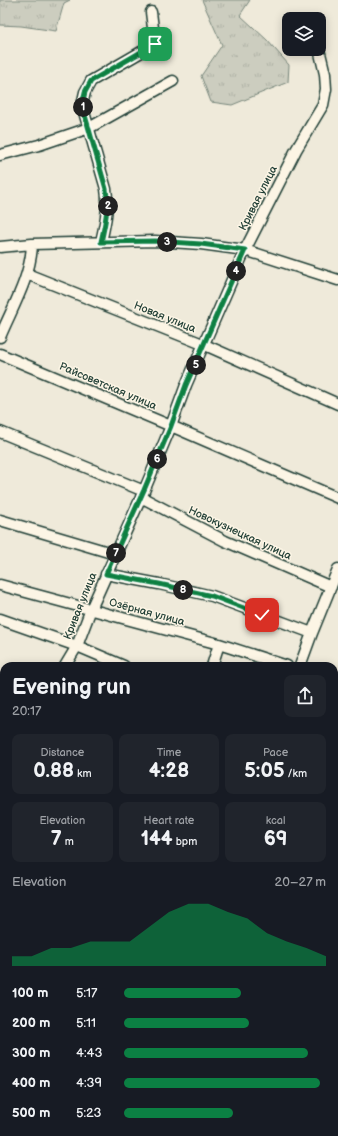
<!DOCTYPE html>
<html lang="en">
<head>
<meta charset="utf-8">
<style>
	:root { --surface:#171b24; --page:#20242c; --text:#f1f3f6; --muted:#9ea1a6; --accent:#0b8043 }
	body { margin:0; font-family:"Balsamiq Sans",sans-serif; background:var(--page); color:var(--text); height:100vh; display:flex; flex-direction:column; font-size:15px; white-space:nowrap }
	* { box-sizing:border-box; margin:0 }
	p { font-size:13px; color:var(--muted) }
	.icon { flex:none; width:22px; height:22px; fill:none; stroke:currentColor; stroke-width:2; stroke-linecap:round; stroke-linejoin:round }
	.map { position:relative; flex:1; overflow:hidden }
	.side { position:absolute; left:0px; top:662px; width:338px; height:474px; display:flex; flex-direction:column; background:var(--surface); border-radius:12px 12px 0 0; box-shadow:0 2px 10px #0003 }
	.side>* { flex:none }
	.buttons { position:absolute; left:282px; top:12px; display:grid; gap:8px }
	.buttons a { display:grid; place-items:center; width:44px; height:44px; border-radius:8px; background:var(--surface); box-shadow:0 2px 10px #0003; font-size:20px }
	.pin { position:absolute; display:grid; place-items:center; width:34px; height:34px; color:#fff; margin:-17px; border-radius:8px; box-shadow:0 2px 6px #0006 }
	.km { position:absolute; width:20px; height:20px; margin:-10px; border-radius:50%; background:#222; color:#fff; font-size:11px; line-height:20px; text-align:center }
	.round { display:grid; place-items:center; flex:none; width:42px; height:42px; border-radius:8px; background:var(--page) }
	.headline { display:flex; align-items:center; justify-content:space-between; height:68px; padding:0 12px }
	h1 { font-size:22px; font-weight:800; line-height:30px }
	.figures { display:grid; grid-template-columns:repeat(3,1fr); gap:6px; height:68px; padding:4px 12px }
	.figures div { display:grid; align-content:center; border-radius:8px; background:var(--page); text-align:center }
	.figures b { font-size:20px; font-weight:800 }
	.figures small { font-size:11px; font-weight:400 }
	.figures p { font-size:11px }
	.chart { height:112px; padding:8px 12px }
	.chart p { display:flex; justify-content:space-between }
	.chart svg { width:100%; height:72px; margin-top:4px; fill:var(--accent); opacity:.7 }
	ul { padding:0 12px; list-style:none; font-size:13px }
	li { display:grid; grid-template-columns:64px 48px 1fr; align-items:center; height:30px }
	li i { height:10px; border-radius:5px; background:var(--accent) }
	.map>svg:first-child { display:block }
	.grass { fill:url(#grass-tufts); stroke:#76857a }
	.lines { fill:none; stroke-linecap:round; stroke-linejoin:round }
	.minor-casing { stroke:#1f3d34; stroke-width:13 }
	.minor { stroke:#fcf5e5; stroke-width:10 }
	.route-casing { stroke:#fff; stroke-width:8 }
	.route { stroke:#0b8043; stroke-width:5 }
	.labels { text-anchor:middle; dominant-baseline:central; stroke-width:3; stroke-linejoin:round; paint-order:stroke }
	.street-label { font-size:11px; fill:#1f3d34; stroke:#fcf5e5 }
</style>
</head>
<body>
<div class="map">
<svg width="338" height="1136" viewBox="0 0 338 1136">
	<defs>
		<pattern id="grass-tufts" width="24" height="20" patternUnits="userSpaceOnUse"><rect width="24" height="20" fill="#cccdbf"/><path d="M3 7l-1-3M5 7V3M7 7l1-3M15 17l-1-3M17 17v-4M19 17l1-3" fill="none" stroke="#afb1a5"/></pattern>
	</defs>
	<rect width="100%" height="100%" fill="#efeada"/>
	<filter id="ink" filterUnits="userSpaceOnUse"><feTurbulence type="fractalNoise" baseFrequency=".025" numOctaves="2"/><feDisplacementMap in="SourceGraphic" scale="8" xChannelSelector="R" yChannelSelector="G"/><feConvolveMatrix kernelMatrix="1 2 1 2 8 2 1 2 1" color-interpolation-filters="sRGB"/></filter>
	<g filter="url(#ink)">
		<path class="grass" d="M0,0H70L64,3L56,31L21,26L0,25Z
			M202,0H250L240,15L267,40L289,65L288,82L232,105L211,102L201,76L222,45Z"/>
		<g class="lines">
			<g class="minor-casing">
				<path id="minor" d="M0,155L39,145L89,128L173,81
					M101,242C105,224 109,207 106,189L82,105L85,92L91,81L155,44L151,12
					M0,247L32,244L155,241L201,244L245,250L338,280
					M27,274L205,345L338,404
					M0,337C12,308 31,277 32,244
					M0,354L171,426L338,498
					M0,432L144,491
					M141,497L225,541L331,587
					M0,520L115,554
					M106,574L159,584L212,596L312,633
					M0,585L219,644L287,666
					M0,619L77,646L124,666
					M65,666L77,646L91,609L144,491L171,426L186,385L245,250L296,150L323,105L326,89L325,74L319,49
					M212,666L219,644
					M300,666L312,633L338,569
					M334,686L338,688
					M0,732L4,734
					M334,751L338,752
					M0,823L4,814
					M0,896L4,898
					M334,959L338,961
					M334,1036L338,1038
					M0,1049L4,1051
					M195,1132L205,1136
					M105,1136L107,1132
					M265,1136L266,1132"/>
			</g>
			<use href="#minor" class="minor"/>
		</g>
	</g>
	<g class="lines" filter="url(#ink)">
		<g class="route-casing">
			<path id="route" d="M155,44L91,81L85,92L82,105L106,189C109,207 105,224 101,242L155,241L201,244L245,250L186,385L171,426L144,490L106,574L159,584L212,596L262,615"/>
		</g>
		<use href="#route" class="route"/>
	</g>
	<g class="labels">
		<g class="street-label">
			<text transform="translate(258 198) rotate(-63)">Кривая улица</text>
			<text transform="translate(165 317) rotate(22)">Новая улица</text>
			<text transform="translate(108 386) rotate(23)">Райсоветская улица</text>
			<text transform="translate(240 533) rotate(25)">Новокузнецкая улица</text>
			<text transform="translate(80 606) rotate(-68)">Кривая улица</text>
			<text transform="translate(147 612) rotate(15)">Озёрная улица</text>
		</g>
	</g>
</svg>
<div class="buttons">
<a><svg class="icon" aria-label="layers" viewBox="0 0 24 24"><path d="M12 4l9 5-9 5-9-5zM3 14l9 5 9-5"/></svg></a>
</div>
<div class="pin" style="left:155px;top:44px;background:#1e9e55"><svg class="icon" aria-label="arrive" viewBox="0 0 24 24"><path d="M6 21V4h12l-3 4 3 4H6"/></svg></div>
<div class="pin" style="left:262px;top:615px;background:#d93025"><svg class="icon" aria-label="check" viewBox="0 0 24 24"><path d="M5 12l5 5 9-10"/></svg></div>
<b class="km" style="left:83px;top:107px">1</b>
<b class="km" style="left:108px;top:206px">2</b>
<b class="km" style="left:167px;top:242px">3</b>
<b class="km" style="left:236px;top:271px">4</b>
<b class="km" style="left:196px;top:365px">5</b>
<b class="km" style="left:157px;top:459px">6</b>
<b class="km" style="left:116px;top:553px">7</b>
<b class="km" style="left:183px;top:590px">8</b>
<section class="side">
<div class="headline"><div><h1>Evening run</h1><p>20:17</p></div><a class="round"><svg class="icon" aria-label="share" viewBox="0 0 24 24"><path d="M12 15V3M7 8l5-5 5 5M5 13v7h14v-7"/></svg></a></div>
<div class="figures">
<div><p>Distance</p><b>0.88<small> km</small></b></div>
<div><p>Time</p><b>4:28</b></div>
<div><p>Pace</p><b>5:05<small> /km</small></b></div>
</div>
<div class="figures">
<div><p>Elevation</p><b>7<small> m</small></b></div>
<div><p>Heart rate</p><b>144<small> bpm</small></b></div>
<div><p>kcal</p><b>69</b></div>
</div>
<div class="chart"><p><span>Elevation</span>20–27 m</p>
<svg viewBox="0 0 160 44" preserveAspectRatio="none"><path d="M0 44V38L10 38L20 33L30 33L40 29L50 29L60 29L70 20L80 11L90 6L100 6L110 11L120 15L130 24L140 29L150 33L160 38V44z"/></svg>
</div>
<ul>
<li><b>100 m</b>5:17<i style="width:58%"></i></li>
<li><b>200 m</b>5:11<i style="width:62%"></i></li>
<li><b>300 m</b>4:43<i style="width:91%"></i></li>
<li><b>400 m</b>4:39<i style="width:97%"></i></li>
<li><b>500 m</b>5:23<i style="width:54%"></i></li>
</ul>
</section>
</div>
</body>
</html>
